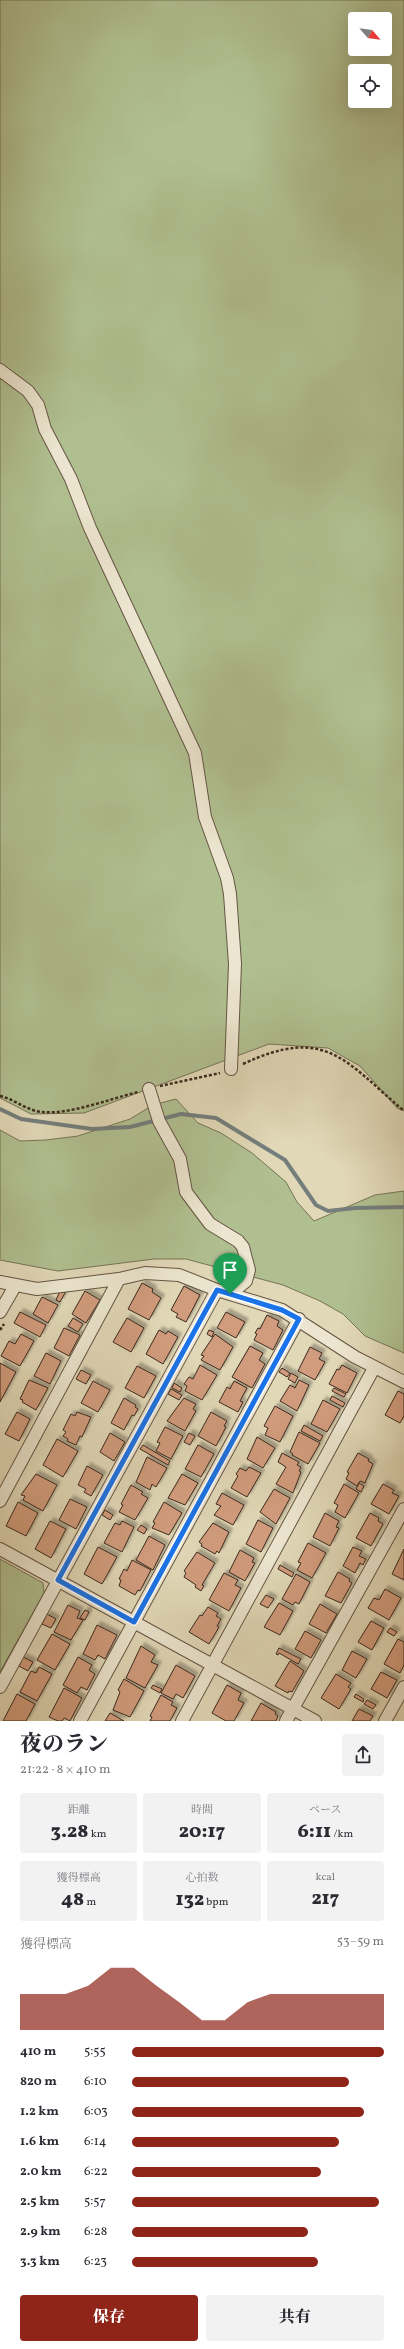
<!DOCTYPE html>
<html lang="ja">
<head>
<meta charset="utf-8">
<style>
	:root { --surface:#fff; --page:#f2f2f3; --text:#2b2b33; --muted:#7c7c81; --accent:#8f2418 }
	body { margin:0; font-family:Vollkorn,"Noto Serif JP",serif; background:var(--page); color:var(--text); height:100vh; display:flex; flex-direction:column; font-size:15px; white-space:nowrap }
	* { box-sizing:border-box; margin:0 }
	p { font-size:13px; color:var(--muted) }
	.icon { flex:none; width:22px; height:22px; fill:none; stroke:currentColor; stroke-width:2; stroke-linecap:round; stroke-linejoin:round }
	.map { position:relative; height:1721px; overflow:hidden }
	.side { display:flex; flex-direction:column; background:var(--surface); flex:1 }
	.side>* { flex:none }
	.needle { width:26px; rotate:118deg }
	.fabs { position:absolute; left:348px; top:12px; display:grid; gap:8px }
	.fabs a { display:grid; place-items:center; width:44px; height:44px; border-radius:4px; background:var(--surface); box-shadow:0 4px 16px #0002; font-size:20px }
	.pin { position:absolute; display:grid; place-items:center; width:34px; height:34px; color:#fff; margin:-41px -17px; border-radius:50% 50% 50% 0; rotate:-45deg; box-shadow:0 0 4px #0007 }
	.pin .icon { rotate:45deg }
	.round { display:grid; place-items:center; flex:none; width:42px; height:42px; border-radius:4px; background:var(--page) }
	.summary { display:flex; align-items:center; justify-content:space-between; height:68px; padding:0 20px }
	h1 { font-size:22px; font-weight:800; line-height:30px }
	.metrics { display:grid; grid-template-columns:repeat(3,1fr); gap:6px; height:68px; padding:4px 20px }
	.metrics div { display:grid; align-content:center; border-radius:4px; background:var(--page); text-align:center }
	.metrics b { font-size:20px; font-weight:800 }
	.metrics small { font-size:11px; font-weight:400 }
	.metrics p { font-size:11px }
	.chart { height:112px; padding:8px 20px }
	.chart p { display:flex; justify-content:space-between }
	.chart svg { width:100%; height:72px; margin-top:4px; fill:var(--accent); opacity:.7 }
	.primary-button { display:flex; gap:8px; margin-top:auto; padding:8px 20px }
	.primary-button a { flex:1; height:46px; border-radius:4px; background:var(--accent); color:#fff; font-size:16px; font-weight:800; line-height:46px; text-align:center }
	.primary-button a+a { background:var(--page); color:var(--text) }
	ul { padding:0 20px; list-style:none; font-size:13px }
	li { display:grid; grid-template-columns:64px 48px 1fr; align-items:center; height:30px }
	li i { height:10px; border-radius:5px; background:var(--accent) }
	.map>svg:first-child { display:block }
	.green { fill:#b0bf90; stroke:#767456; fill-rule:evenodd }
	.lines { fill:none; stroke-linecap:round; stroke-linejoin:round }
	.stream { stroke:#747e7c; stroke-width:4 }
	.building { fill:#d19c7d; stroke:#3c291d; filter:url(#shadow) }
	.minor-casing { stroke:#655544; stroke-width:14 }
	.path { stroke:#3c291d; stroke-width:2.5; stroke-dasharray:3 2; stroke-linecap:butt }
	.minor { stroke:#ece6d0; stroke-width:12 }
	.route-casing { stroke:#fff; stroke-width:8 }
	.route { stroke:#1a73e8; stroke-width:5 }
</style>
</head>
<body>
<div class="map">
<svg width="404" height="1721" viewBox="0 0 404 1721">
	<defs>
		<filter id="shadow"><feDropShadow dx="3.5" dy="-3.5" stdDeviation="1" flood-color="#0004"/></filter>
	</defs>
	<rect width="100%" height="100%" fill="#e1d8b7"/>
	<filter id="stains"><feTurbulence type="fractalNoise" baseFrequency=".005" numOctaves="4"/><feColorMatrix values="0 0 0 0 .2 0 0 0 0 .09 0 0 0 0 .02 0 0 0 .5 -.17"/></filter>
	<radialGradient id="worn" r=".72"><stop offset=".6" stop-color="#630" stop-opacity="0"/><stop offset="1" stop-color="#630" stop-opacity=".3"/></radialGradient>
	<path class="green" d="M0,0H404V1111L397,1108L360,1066L328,1048L269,1044L84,1113L31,1114L0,1098ZM355,19H385V49H355ZM355,71H385V101H355Z
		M176,1099L198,1123L221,1133L252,1153L286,1182L297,1202L314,1221L375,1195L404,1191V1353L365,1336L343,1314L320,1301L283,1285L186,1259H154L58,1271L0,1260V1130L20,1141L46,1140L78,1136L130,1119L153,1105Z
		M0,1559L43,1583L44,1593L0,1672Z"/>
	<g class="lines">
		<path class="stream" d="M0,1109L21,1119L92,1129L130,1127L181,1114L216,1118L285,1160L316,1205L328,1211L355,1208L404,1207"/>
	</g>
	<path class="building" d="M142,1283L153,1289L152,1292L161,1298L149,1320L128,1309Z
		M184,1286L200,1295L186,1322L176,1317L178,1314L171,1310Z
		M60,1291L65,1293L60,1302L56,1300Z
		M85,1291L100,1300L86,1323L72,1314Z
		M42,1297L58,1305L48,1323L33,1314Z
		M20,1312L46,1325L40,1337L14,1323Z
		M226,1312L245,1322L236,1338L217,1328Z
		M267,1315L279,1321L277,1326L283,1330L273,1350L254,1340L257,1334L255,1333L258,1328L260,1329Z
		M73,1318L83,1324L78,1332L68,1326Z
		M127,1318L144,1328L131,1352L113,1342Z
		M64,1328L80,1335L69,1356L54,1348Z
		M159,1330L166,1334L168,1331L178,1337L163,1364L146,1354Z
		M209,1330L214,1332L212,1337L207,1334Z
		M21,1334L34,1341L20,1366L1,1356L9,1341L15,1344Z
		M215,1334L233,1347L220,1370L201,1360L204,1356L201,1355Z
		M250,1346L263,1353L259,1360L265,1364L252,1388L232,1377Z
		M310,1347L322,1353L319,1359L325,1362L315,1380L298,1371Z
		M46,1353L61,1361L50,1384L34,1376Z
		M0,1363L16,1372L0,1402Z
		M200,1365L217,1375L202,1400L185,1391L187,1386L184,1384L189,1377L193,1379Z
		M342,1365L357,1373L347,1393L329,1384L337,1369L339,1370Z
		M137,1366L156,1376L144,1398L125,1388Z
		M282,1368L290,1373L287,1377L279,1372Z
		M81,1370L91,1375L86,1384L76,1379Z
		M291,1373L298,1377L295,1383L288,1379Z
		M29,1380L48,1388L36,1410L22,1402L23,1400L20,1399Z
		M299,1380L309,1385L297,1411L280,1401L290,1385L295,1388Z
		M93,1381L110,1390L98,1412L81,1403Z
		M234,1381L247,1388L240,1401L243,1402L238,1412L219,1402L227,1387L230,1389Z
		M174,1383L182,1388L180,1392L172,1388Z
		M334,1388L346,1394L344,1397L332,1391Z
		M171,1389L182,1395L179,1400L168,1394Z
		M398,1391L404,1394V1416L400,1423L385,1415Z
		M332,1396L345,1403L343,1407L330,1400Z
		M124,1398L136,1405L135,1407L138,1409L134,1416L132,1415L124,1430L111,1423Z
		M184,1398L196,1404L193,1409L196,1411L185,1431L167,1421Z
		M323,1400L340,1409L327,1432L311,1424Z
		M275,1406L293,1416L280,1442L265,1435L268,1428L264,1426Z
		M17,1412L30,1419L19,1441L5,1434Z
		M77,1412L91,1417L82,1437L80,1436L76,1445L67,1441L68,1439L63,1436L66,1432L63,1430L71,1414L75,1416Z
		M211,1412L227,1421L224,1426L226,1427L216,1446L198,1436Z
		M304,1425L323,1436L320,1441L301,1431Z
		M165,1427L183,1436L171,1459L156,1451L160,1443L157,1442Z
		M299,1432L320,1443L308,1464L292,1455L293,1454L290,1452Z
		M110,1433L125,1442L114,1461L100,1452Z
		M189,1433L195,1436L190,1445L184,1442Z
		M257,1437L275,1448L263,1468L247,1459Z
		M57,1439L78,1451L63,1477L43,1465Z
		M143,1445L170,1461L168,1465L140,1449Z
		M198,1445L214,1454L201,1477L185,1469Z
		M282,1453L299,1462L297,1465L301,1467L299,1471L301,1472L293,1493L276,1484L286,1467L278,1462Z
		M358,1453L369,1459L368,1461L373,1464L365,1483L360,1481L357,1486L346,1479L349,1473L347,1472Z
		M147,1457L167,1468L156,1487L152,1484L150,1490L136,1482Z
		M87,1466L103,1475L91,1496L84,1492L86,1489L78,1485Z
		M249,1467L261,1473L247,1497L231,1488L238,1476L236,1474L240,1468L246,1471Z
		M36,1474L57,1485L43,1511L23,1500L25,1496L21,1495Z
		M182,1474L198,1483L185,1505L168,1498Z
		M359,1483L364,1486L361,1492L356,1489Z
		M344,1484L359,1493L345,1518L335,1512L338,1505L334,1503Z
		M383,1484L394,1490L392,1493L399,1496L389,1514L371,1504Z
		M131,1485L143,1492L141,1494L148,1498L135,1520L119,1512L123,1505L121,1504Z
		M274,1489L290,1498L276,1524L260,1512Z
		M222,1493L244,1505L233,1525L214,1515L221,1506L216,1504Z
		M70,1499L87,1507L76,1529L59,1520Z
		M18,1502L38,1513L26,1536L6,1526Z
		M164,1502L182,1513L169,1535L152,1528L155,1523L153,1522Z
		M105,1510L113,1515L110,1520L102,1515Z
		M325,1513L339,1521L336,1527L339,1528L330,1546L313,1537Z
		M370,1513L379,1518L378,1521L383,1524L371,1546L356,1538Z
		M258,1520L273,1528L261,1552L246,1544Z
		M50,1521L66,1529L51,1558L35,1549Z
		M122,1521L134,1527L122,1552L104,1543L115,1523L120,1525Z
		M213,1523L229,1532L219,1553L217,1551L215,1554L201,1546L202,1544L199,1542Z
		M141,1525L147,1529L144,1534L137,1530Z
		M149,1536L165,1545L153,1570L136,1560Z
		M308,1543L326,1553L312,1578L297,1570L301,1563L298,1562Z
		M98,1547L117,1557L102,1584L84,1574Z
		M353,1547L362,1551L359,1556L366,1559L363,1565L360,1563L355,1573L343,1566Z
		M404,1549V1580L392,1574Z
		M240,1550L254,1558L252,1562L255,1563L245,1581L229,1572Z
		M197,1552L215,1563L202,1585L204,1586L201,1591L195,1587L196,1585L184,1577L186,1573L184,1571Z
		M132,1560L151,1570L140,1591L138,1590L135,1595L119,1586L121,1580L119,1579L124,1569L127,1571Z
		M280,1565L294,1573L292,1577L278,1569Z
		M338,1572L350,1579L349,1581L352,1583L341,1603L325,1596Z
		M224,1573L238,1580L235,1585L241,1588L229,1611L209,1600Z
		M296,1574L310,1582L299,1604L295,1602L293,1605L282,1599Z
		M385,1589L401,1598L389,1620L368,1608L374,1598L379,1600Z
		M266,1595L274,1599L268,1608L260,1604Z
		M279,1603L293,1611L280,1635L264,1627Z
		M320,1604L337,1614L326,1633L309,1624Z
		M68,1605L80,1611L77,1618L83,1620L71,1640L54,1632Z
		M208,1607L218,1613L216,1616L221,1619L217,1626L219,1627L209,1644L189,1632L200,1615L202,1616Z
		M85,1610L89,1612L85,1620L80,1618Z
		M47,1614L56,1619L51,1628L42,1624Z
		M371,1621L384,1628L372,1650L358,1642Z
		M97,1625L117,1635L105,1659L98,1655L95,1660L83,1654Z
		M390,1628L397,1632L394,1636L387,1632Z
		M305,1631L321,1640L311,1658L295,1649Z
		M52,1634L70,1644L55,1670L37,1660Z
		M398,1639L404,1642V1665L400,1673L384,1664Z
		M141,1646L155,1655L151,1662L158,1665L145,1688L126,1678Z
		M279,1648L301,1659L298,1664L279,1653L278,1655L276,1654Z
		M352,1651L367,1659L356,1678L342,1670Z
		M23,1657L33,1662L28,1671L19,1666Z
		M78,1657L92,1665L89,1670L95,1674L87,1690L81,1687L77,1693L63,1685Z
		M290,1661L304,1671L292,1692L289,1691L288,1693L275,1686Z
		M176,1665L195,1676L183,1698L176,1694L173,1699L161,1693Z
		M39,1667L52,1674L37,1701L20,1692L31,1671L36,1673Z
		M381,1672L397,1680L387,1698L371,1689Z
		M336,1674L351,1683L348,1687L351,1689L339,1709L321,1698Z
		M124,1679L144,1691L130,1717L113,1710L120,1692L118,1690Z
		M153,1685L162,1689L160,1693L151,1688Z
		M227,1685L241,1693L238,1700L244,1703L234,1721H226L212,1713Z
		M64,1688L82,1698L70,1721L64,1718L62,1721H58L49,1717Z
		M17,1694L35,1704L26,1721H3Z
		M356,1694L364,1699L363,1702L354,1697Z
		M161,1695L173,1702L171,1705L177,1708L170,1721H150L152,1717L150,1716Z
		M367,1700L376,1705L373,1709L364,1704Z
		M261,1703L276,1712L275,1714L278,1716L276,1721H251Z
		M359,1709L373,1716L370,1721H352Z
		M110,1713L124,1721H105Z"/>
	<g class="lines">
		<g class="minor-casing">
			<path id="minor" d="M0,370L28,391L38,405L45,429L71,479L90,528L195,753L205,817L227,878L230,894L235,964L231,1069
				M149,1089L159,1121L180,1159L186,1192L210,1224L238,1241L243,1247L249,1270L246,1281L230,1294
				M0,1282L37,1289L119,1279L145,1273L179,1275L217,1290L282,1310L355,1357L404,1382
				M0,1312L15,1286
				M0,1501L119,1279
				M0,1549L315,1721
				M0,1687L217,1290
				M80,1721L299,1319
				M182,1721L374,1368
				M286,1721L404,1509
				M385,1721L404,1687"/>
		</g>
		<path class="path" d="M243,1064C326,1025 345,1061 404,1111
			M160,1086L220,1073
			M0,1096C14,1099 26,1110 41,1112C70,1115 109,1099 138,1092
			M0,1330L4,1324"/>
		<use href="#minor" class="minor"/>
	</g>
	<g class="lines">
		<g class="route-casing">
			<path id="route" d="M217,1290L282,1310L299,1319L134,1622L58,1580Z"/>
		</g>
		<use href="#route" class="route"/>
	</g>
	<rect width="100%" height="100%" filter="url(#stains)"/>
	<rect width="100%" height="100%" fill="url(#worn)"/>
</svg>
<div class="fabs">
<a><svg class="needle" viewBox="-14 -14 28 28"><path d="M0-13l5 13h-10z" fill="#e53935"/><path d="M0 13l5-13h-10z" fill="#7c7c81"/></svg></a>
<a><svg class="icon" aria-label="locate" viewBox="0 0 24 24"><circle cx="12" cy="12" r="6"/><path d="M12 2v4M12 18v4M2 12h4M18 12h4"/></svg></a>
</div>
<div class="pin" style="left:230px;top:1294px;background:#1e9e55"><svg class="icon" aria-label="arrive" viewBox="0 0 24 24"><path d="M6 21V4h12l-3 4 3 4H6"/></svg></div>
</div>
<section class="side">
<div class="summary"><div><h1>夜のラン</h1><p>21:22 · 8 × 410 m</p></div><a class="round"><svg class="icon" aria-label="share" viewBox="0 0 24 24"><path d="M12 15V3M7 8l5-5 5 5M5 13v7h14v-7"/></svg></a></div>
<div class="metrics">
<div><p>距離</p><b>3.28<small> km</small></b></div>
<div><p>時間</p><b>20:17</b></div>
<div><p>ペース</p><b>6:11<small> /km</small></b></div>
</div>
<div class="metrics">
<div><p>獲得標高</p><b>48<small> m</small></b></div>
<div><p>心拍数</p><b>132<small> bpm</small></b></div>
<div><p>kcal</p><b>217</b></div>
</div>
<div class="chart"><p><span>獲得標高</span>53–59 m</p>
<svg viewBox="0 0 160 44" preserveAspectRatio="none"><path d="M0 44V22L10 22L20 22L30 17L40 6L50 6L60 17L70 27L80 38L90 38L100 27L110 22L120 22L130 22L140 22L150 22L160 22V44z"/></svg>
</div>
<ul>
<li><b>410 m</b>5:55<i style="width:100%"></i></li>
<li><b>820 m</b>6:10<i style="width:86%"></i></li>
<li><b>1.2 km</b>6:03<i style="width:92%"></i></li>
<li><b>1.6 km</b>6:14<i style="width:82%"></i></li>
<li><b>2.0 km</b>6:22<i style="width:75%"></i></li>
<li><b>2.5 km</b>5:57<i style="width:98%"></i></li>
<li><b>2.9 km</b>6:28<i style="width:70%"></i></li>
<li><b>3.3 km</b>6:23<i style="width:74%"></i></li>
</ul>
<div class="primary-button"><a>保存</a><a>共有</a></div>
</section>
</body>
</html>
